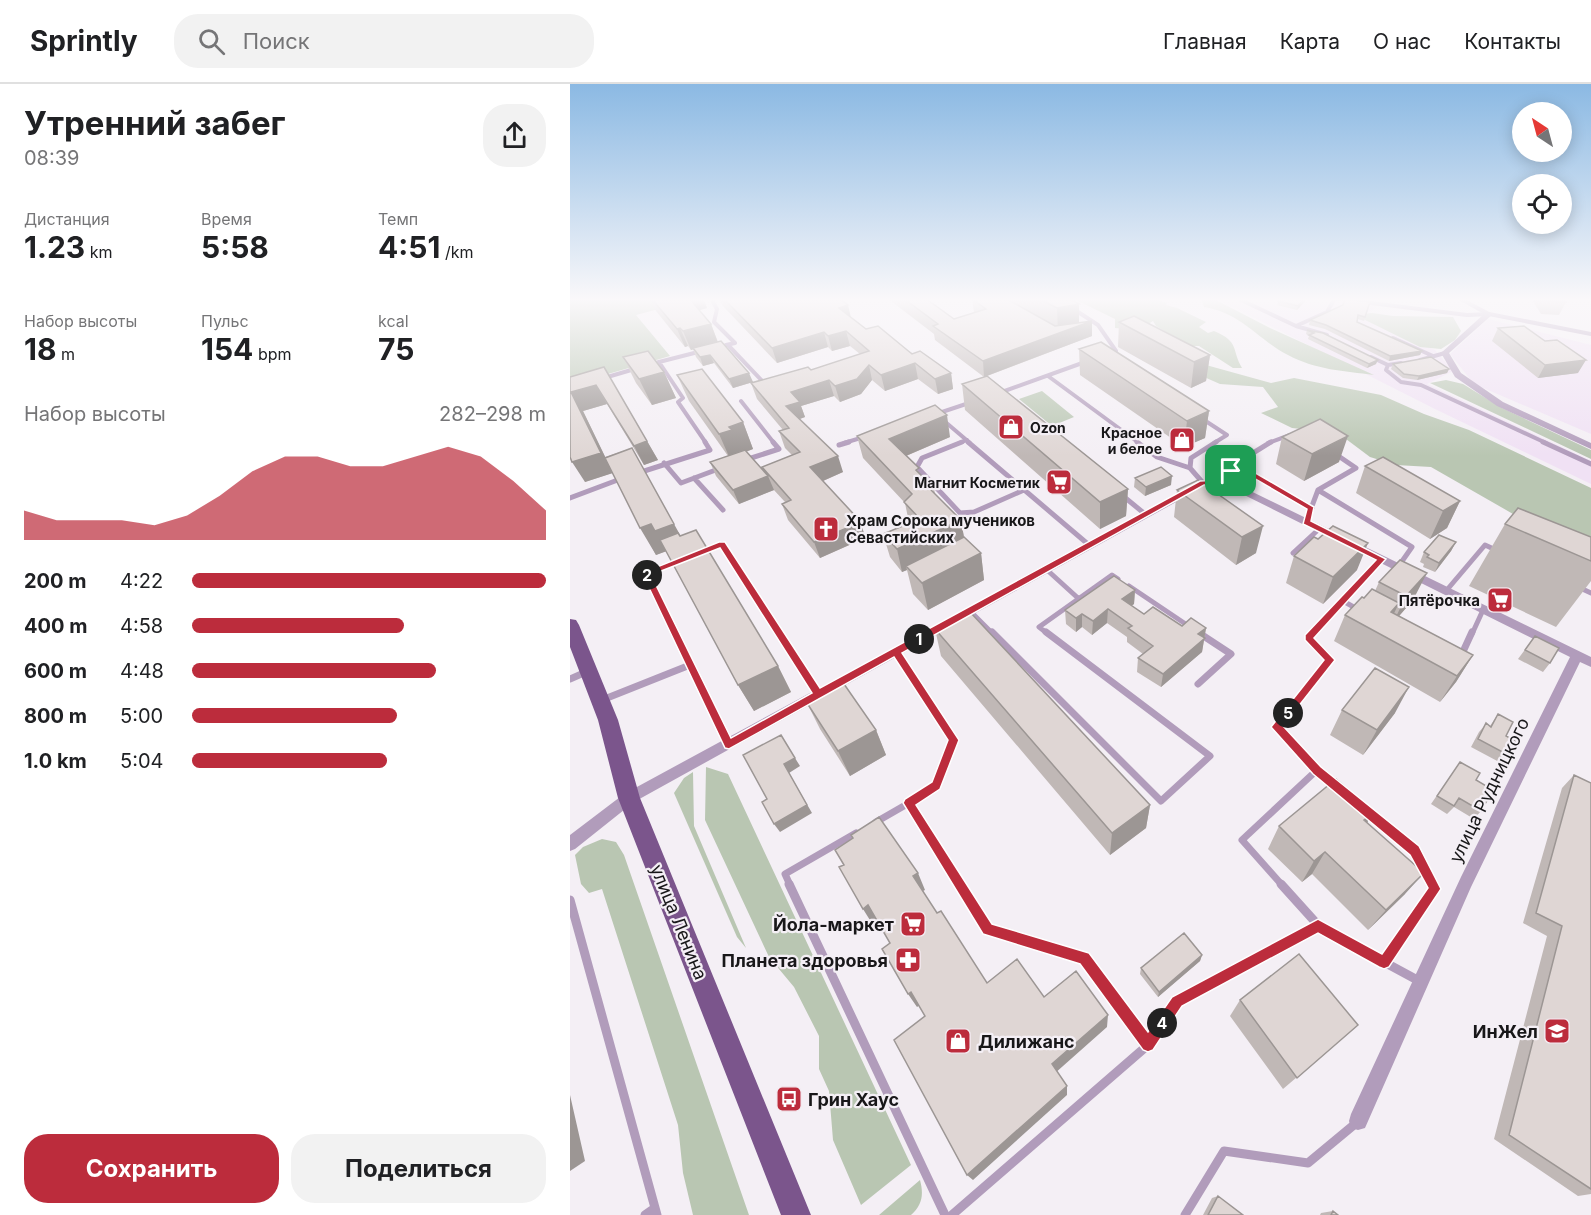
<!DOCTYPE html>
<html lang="ru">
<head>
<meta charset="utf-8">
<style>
	:root { --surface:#fff; --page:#f2f2f2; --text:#202124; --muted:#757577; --line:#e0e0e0; --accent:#bc2c3c }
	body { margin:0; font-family:Inter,sans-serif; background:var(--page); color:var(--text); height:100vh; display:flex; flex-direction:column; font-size:22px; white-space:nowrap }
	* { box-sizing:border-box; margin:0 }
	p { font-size:20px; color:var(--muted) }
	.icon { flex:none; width:33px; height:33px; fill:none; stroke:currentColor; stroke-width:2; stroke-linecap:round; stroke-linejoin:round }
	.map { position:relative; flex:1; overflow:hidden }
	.drawer { display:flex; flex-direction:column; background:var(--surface); width:570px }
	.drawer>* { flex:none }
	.needle { width:39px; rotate:324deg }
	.controls { position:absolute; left:942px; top:18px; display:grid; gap:12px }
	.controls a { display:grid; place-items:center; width:60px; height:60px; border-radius:50%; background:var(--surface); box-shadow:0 3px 15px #0003; font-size:30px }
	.pin { position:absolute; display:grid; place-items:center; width:51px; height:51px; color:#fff; margin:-26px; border-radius:12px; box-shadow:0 3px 9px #0006 }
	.km { position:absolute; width:30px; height:30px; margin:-15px; border-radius:50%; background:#222; color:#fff; font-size:16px; line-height:30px; text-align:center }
	.round { display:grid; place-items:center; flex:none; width:63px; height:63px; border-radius:24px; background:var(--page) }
	.head { display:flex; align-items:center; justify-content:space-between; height:102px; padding:0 24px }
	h1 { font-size:33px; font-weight:700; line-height:45px }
	.stats { display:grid; grid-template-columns:repeat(3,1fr); gap:9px; height:102px; padding:6px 24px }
	.stats div { display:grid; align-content:center }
	.stats b { font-size:30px; font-weight:700 }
	.stats small { font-size:16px; font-weight:400 }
	.stats p { font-size:16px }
	.chart { height:168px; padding:12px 24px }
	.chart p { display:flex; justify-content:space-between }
	.chart svg { width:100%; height:108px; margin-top:6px; fill:var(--accent); opacity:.7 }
	.primary-button { display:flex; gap:12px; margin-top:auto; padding:12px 24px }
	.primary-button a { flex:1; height:69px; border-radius:24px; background:var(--accent); color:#fff; font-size:24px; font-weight:700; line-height:69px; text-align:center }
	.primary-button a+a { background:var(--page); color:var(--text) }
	ul { padding:0 24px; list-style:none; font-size:20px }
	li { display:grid; grid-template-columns:96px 72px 1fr; align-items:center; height:45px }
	li i { height:15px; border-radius:8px; background:var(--accent) }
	header { display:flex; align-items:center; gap:36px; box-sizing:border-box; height:84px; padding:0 30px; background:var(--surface); border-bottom:2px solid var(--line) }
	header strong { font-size:28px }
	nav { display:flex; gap:33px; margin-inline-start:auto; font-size:21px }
	.search { width:420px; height:54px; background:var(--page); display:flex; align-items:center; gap:15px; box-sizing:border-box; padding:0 21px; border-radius:24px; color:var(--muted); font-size:22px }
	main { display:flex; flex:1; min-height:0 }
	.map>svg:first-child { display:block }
	.industrial { fill:#f0e1f4 }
	.green { fill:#b9c6b2 }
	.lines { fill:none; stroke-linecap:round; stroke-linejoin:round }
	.service-far3 { stroke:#b19cbb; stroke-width:4 }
	.service-far2 { stroke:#b19cbb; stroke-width:5 }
	.service-far1 { stroke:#b19cbb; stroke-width:7 }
	.service { stroke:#b19cbb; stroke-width:9 }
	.minor { fill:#b19cbb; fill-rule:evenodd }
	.primary { fill:#7b558c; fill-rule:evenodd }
	.wall { fill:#c0b8b6 }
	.shaded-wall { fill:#9c9694 }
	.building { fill:#dfd6d4; stroke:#9c9694; stroke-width:1.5 }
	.route { fill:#bc2c3c; stroke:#fff; stroke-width:1.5; fill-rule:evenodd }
	.labels { text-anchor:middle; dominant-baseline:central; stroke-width:4.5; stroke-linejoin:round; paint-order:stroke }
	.far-poi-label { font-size:14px; font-weight:bold; fill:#181719; stroke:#f4eff5; text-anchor:end }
	.poi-label { font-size:15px; font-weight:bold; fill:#181719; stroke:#f4eff5; text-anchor:start }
	.near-street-label { font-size:18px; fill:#181719; stroke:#f4eff5 }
	.near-poi-label { font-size:18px; font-weight:bold; fill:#181719; stroke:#f4eff5; text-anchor:end }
</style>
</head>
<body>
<header>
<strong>Sprintly</strong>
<div class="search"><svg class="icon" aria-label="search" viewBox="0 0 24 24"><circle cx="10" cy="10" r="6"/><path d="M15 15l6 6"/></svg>Поиск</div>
<nav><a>Главная</a><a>Карта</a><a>О нас</a><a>Контакты</a></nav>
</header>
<main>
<section class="drawer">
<div class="head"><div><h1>Утренний забег</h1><p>08:39</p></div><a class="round"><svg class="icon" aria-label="share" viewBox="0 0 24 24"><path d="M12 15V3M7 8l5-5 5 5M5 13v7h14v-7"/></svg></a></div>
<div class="stats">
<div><p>Дистанция</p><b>1.23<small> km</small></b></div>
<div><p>Время</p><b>5:58</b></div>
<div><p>Темп</p><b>4:51<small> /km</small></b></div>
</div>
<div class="stats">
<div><p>Набор высоты</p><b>18<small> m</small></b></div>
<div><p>Пульс</p><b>154<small> bpm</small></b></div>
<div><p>kcal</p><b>75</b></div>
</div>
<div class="chart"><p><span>Набор высоты</span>282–298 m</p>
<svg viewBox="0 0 160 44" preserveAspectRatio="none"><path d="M0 44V32L10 36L20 36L30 36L40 38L50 34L60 26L70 16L80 10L90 10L100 14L110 14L120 10L130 6L140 10L150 20L160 32V44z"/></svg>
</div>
<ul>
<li><b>200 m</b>4:22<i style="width:100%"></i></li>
<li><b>400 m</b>4:58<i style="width:60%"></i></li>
<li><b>600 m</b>4:48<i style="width:69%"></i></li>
<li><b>800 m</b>5:00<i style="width:58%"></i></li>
<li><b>1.0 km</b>5:04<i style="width:55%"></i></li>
</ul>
<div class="primary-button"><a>Сохранить</a><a>Поделиться</a></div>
</section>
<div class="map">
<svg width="1021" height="1131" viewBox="0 0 1021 1131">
	<rect width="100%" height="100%" fill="#f4eff5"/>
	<path class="industrial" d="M645,214H757L807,223L790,233L865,266L883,287L857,300L1021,377V400L865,325Z
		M918,235L1021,261V350L904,300L880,270Z"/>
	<path class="green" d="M0,214H87L96,223L66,231L100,272L0,301Z
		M502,214C524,214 547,214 569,216C582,217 582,213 597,219L596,221L607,224L636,238L629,243L638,249L644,247C670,258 661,265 672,284H663L629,262H620L586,242L583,237C571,246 559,245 545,244V235Z
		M631,214H642L700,244L804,291C774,287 746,286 718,271C687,255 672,229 634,223Z
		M802,229L823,232L883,233L891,247L885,256L871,265L850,263L785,231Z
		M636,281L701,299L724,294L811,311L854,330L899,346L1021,404V463L999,462L861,383L826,381L800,373L768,349L722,344L691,329L708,323L693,303L650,300L625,289Z
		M876,296L893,300L932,324L1021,366V375L860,299Z
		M472,307L504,333L482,342L449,315Z
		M136,683L158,690L341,1081L291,1121L263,1056L259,1007L249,985V952L224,903L199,873L135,736Z
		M123,688L124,742L176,864L167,853L104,709L114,694Z
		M32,755L46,758L54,771L179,1131H123L113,1089L108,1041L32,805L19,809L11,800L5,771L13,763Z
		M350,1096C354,1111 352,1121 341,1131H309Z"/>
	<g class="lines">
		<path class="service-far3" d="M765,214L783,217
			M671,216L726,242L757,228L765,214
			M143,218L147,225L144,238L165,259L156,261
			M793,218L897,231L919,230L1021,250
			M502,224L528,241L546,267L539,269
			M726,242L757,251
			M823,254L863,272
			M158,261L197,302
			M801,273L818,281L831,279
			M850,276L875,269
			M89,278L132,267
			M80,281L89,278L113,314L108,318L136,359
			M818,281L816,286L831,298L851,301L976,359
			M478,292L569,359
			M34,294L68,284
			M429,309L515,278
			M171,317L204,359
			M631,334L657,351L644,359
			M274,359L294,353
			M389,359L397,356
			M400,359L366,330L402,318
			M698,359L720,351"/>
		<path class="service-far2" d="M392,358L352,374L347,383L390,429L404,428L454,406
			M398,358L519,461
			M567,358L587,373L620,384
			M973,358L1021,380
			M269,361L279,358
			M764,369L786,384L748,406L842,463L828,483
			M175,376L209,365L203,358
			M94,379L111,399L151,384
			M667,382L742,424
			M68,389L140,366L135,358
			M124,394L153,426
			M656,398L675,374L701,358
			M633,399L620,384L621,374L646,358
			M553,412L575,430
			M0,414L53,394
			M736,438L748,406
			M131,468L152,460L210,550
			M723,469L749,445
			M476,485L509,515
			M559,502L620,543
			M1008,503L1021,509
			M876,507L915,461L928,467
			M773,517L811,475
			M400,527L423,550
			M106,550L76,489L108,477
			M478,550L469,543L542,491L548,495
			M743,550L773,517L789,526
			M902,550L913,526"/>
		<path class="service-far1" d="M105,548L159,660
			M209,548L248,610
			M422,548L591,717L640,672L476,548
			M744,548L739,554L760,576L706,643L747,686L766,702
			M325,568L383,656L366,702L339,719L390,801
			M891,572L902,548
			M0,595L16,588
			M628,600L661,570L629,549
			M32,616L120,581
			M797,728L845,767L863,801
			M306,738L339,719
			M220,801L215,790L286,749
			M712,801L672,756L747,686"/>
		<path class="service" d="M219,800L375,1131
			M0,816L87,1131
			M748,841L814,878L865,805L862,800
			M814,878L851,898
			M578,961L607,918L748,841L711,800
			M75,1131L85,1124
			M382,1131L578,961L514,874L418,845L390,800
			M615,1131L654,1067L738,1079L785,1040"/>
		<path class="minor" d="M885,214H893L923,230L879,269L891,289L933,318L1021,359V365L927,322L885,293L871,269L914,230Z
			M656,395L1021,573V583L1010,578L901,803L795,1044L788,1046L781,1044L779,1037L781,1030L891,793L1000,573L654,401L635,402L64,718L5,765L0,767V751L54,710L630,397Z"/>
		<path class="primary" d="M0,535L6,536L9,541L48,636L70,714L241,1131H211L48,714L28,636L0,563Z"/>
	</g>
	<path class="wall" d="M80,214H133L137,224L129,226L141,240L148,258L183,298L163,304L144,279L133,282L126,273L123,265L121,266L118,262L115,263L86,227Z
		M149,214H275H273L274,218L278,221L281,233L296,245L381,289L383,305L368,310L348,295L315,307L302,296L291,310L270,318L264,312L231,322L235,333L230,335L273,388L253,397L291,438L295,454L250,474L218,436L212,420L215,418L203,405L204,406L169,420L146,392L140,378L158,372L119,317L107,291L173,338L183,365L176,368L193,387L192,383L222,371L215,364L209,347L213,346L187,315L181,299L241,286L290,270L280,262L262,267L258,263L207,279L152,221Z
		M308,214H355L384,235L404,229L402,215L406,214H498L509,220V239L522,237V252L417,292L558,405L556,432L530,445L395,326L392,300L414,293L365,256L364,250L317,214L311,216Z
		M712,214H738L727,226L707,221L708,217Z
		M961,214H992L996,218L989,231L971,230Z
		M800,218L794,237L788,235L787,238L852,267L850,271L819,277L755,245L739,241L740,236Z
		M549,238L640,271L636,297L621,304L548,263Z
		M928,244L975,257L1008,289L968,294L922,257Z
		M737,246L806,280L797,284L738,255L739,252L736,250Z
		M509,265L639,327L635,354L614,363L510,291Z
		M53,273L94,288L106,314L82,321L66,299Z
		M823,280L879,285L877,289L847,296L833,294L821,285Z
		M34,283L77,357L88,376L74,381L37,320L13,327L35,373L62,364L110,452L208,582L221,608L184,627L168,601L96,467L86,471L42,389L15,398L0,293Z
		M287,352L380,353L336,372L351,391L364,404L365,410L391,436L394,454L411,469L414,496L358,526L343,510L337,486L332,488L320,473L313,450L339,439L335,419L293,374Z
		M712,353L769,378L734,397L706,380Z
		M795,382L890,417L877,444L860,455L786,409Z
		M565,394L601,401L575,412L564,403Z
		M628,396L686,469L666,481L604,433L607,406Z
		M935,440L1021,453V497L986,543L899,502Z
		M886,458L881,467L865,488L853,483L854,480L850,478L854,468Z
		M724,472L787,486L753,520L716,499Z
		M809,498L843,516L829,532L903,571L886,598L870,618L764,557L775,531L805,507Z
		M565,506L564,520L561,522L574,530L612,542L636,544L632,568L591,603L567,588L568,574L573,570L557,558V553L537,539L522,551L512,543L506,548L496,540L495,526Z
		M365,545L580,721L576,744L540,771L371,572Z
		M965,552L980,579L973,588L948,575Z
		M237,619L306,646L316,671L280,692L250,645Z
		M772,626L825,629L793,671L760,651Z
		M928,630L936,652L938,671L931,679L901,663L909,648L916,640L920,642Z
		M890,678L906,696L911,727L904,735L884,723L877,730L861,720Z
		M1004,691L1021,699V1110L1008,1112L924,1055L977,852L953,839L992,704Z
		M804,728L797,738L835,810L798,846L742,790L732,798L698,765L709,742Z
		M632,871L630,877L588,913L570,890L571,884Z
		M670,916L788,941L713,1005L660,932Z
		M648,1112L673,1131H633L642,1114Z
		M763,1127L768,1131H750L751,1129Z"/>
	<path class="shaded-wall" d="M117,214H133L137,224L123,228Z
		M434,214H445V216L434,220Z
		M735,214H738L727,226L728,222Z
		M509,220V242L522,237V252L414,293L413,277L488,249L487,224Z
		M278,221L281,236L269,224Z
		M141,240L148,259L121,266L113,247Z
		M110,244L118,262L115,263L107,245Z
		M276,247L280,262L262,267L258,252Z
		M254,248L258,263L207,279L202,264Z
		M852,267L850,271L819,277L820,272Z
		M140,271L144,279L133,282L130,273Z
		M640,271L636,297L621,304L624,278Z
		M808,276L806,280L797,284L799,280Z
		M1016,276L1008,289L968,294L975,281Z
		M345,279L348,295L315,307L311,291Z
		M299,281L302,296L291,310L270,318L265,302Z
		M879,285L877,289L847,296L849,292Z
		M94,288L106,314L82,321L69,295Z
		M179,289L183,298L163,304L159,295Z
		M381,289L383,305L368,310L365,295Z
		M259,296L264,312L231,322L235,333L221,338L216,322L221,308Z
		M26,301L37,320L13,327L43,389L15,398L2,378L1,308Z
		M639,327L635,354L614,363L617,337Z
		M377,331L380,353L324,377L319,355Z
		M173,338L183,365L172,369L161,377L149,350L159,343Z
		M778,352L769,378L734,397L742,370Z
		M77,357L88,376L74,381L64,362Z
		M268,372L273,388L246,400L240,383Z
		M198,392L204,406L169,420L163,406Z
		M602,392L601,401L575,412L576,403Z
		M558,405L556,432L530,445V418Z
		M890,417L877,444L860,455L873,427Z
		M391,436L395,459L336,482L337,486L332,488L327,465Z
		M291,438L295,454L250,474L244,458Z
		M81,440H104L119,467H97L86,471L70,444Z
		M693,442L686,469L666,481L672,453Z
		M886,458L881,467L865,488L869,479Z
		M798,459L787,486L753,520L763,493Z
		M411,469L414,496L358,526L352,499Z
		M857,489L843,516L823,539L836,512Z
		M565,506L564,520L551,529L552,515Z
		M829,519L816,546L821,528Z
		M538,525L537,539L522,551L523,537Z
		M512,530V543L506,548V534Z
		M636,544L632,568L591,603L593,590L628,550Z
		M903,571L886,598L870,618L887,592Z
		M208,582L221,608L184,627L168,601Z
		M839,603L825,629L793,671L807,646Z
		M306,646L316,671L280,692L268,667Z
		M225,674L230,682L219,689L242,729L210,748L204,740L214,680Z
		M580,721L576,744L540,771L542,749Z
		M804,728L789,751L794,736Z
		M755,768L742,790L732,798L744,777Z
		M348,789L355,806L351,808L343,792Z
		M854,789L835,810L798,846L816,826Z
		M298,821L308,837L303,841L293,825Z
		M632,871L630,877L588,913L589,908Z
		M341,908L350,921L347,923L338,910Z
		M538,931L537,943L484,990L482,980Z
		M497,1002V1011L403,1096L397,1091Z
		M0,1011L15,1077L0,1087Z"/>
	<path class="building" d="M81,214H119L141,240L113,247L110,244L107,245Z
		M153,214H269L278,221L269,224L296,245L308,242L342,270L350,267L381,289L365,295L345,279L311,291L299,281L287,295L265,302L259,296L221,308L230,318L216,322L268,372L240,383L291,438L244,458L212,420L221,416L192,383L230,368L209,347L219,344L181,299L238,283L241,286L299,267L276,247L258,252L254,248L202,264Z
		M333,214H355L384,235L416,225L402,215L406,214H435L485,242L522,237L413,277L363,242L368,240Z
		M468,214H498L509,220L487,224Z
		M712,214H735L728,222L708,217Z
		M974,214H992L996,218L977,217Z
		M775,215L800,218L795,233L788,231L787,238L852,267L820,272L756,241L740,236L773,221Z
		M564,232L640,271L624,278L549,238Z
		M954,242L975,257L987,256L1016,276L975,281L928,244Z
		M737,246L753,249L808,276L799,280L739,251L744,249Z
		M151,257L179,289L159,295L140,271L130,273L123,264Z
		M531,258L639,327L617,337L509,265Z
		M78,267L94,288L69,295L53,273Z
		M861,273L879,285L849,292L834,290L823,280Z
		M34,283L77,357L64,362L26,301L1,308L31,369L2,378L0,373V293Z
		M132,285L173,338L159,343L162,346L149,350L107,291Z
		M417,292L558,405L530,418L392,300Z
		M365,321L377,331L319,355L349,384L346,386L364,404L360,405L391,436L327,465L313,450L350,435L334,418L342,410L287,352Z
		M750,335L778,352L742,370L712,353Z
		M62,364L104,440L85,447L81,440L70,444L35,374Z
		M175,366L198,392L163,406L140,378Z
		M813,373L890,417L873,427L795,382Z
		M591,383L602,392L576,403L565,394Z
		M628,396L693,442L672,453L607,406Z
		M948,424L1021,453V477L935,440Z
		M763,442L798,459L763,493L724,472L744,453L748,455Z
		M126,446L208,582L168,601L90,456L108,449L110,452Z
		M869,451L886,458L869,479L857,473L859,471L854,468Z
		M394,453L411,469L352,499L336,482Z
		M830,476L857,489L836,512L809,498Z
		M544,492L565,506L552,515L574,530L583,523L612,542L621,534L636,544L628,550L635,554L593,590L568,574L583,562L558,544L562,542L538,525L523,537L512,530L506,534L495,526Z
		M802,505L829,519L821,528L903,571L887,592L775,531L792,513L794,514Z
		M400,528L580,721L542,749L365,545Z
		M965,552L989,564L980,579L955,566Z
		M805,584L839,603L807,646L772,626Z
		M274,600L306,646L268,667L237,619Z
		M928,630L943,638L936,652L945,657L938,671L908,655L916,639L921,643Z
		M211,651L225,674L214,680L237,721L204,740L192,718L197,715L173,671Z
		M890,678L910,689L906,696L923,706L911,727L889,714L884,722L867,712Z
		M1004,691L1021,699V1105L939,1051L992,842L966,829Z
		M766,695L804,728L794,736L854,789L816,826L755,768L744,777L709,742Z
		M309,733L348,789L343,792L367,829L371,827L417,899L447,875L474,913L506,887L538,931L482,980L497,1002L397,1091L324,956L355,932L341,908L338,910L312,865L320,859L298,821L293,825L269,783L274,781L265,766L283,754L281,751Z
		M614,849L632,871L589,908L571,884Z
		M729,870L788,941L727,994L670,916Z
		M648,1112L673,1131H638Z
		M763,1127L768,1131H761Z"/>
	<linearGradient id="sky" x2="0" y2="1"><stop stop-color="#8bb9e3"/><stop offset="0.58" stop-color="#faf8fa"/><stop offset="1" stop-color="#faf8fa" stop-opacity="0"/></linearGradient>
	<rect width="1021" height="372" fill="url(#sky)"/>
	<path class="route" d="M665,380H670L744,423L741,437L816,475L744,554L765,576L713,642L751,683L849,762L871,805L819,883L814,885L809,883L748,849L612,922L583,966L578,968L573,966L510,880L413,850L333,719L335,715L362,698L378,656L324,573L159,665L155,664L72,489L149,458H155L250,604L630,397L653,396ZM668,385L737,425L733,440L806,476L735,551V556L754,576L701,643L743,690L840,771L858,804L812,870L748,835L602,913L578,948L519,869L422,840L346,721L370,705L389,656L332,569L634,401L658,400ZM150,464L242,609L161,654L81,491Z"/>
	<defs>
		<g id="shop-square" transform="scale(1.35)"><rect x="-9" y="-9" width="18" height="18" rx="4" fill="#bc2c3c" stroke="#f4eff5"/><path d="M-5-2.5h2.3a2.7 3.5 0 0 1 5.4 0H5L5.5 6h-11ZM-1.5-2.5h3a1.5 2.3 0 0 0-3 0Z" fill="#fff"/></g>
		<g id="supermarket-square" transform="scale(1.35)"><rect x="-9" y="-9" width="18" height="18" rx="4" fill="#bc2c3c" stroke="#f4eff5"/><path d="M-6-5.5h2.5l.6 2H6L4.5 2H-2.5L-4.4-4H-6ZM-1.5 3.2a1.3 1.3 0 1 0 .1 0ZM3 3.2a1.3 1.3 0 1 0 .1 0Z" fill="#fff"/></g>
		<g id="church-square" transform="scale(1.35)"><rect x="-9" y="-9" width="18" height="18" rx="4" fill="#bc2c3c" stroke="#f4eff5"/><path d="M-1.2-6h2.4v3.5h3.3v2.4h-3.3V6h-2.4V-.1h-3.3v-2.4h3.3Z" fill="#fff"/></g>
		<g id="pharmacy-square" transform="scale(1.35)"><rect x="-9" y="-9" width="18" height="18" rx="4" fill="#bc2c3c" stroke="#f4eff5"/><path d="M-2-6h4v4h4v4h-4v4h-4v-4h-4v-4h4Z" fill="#fff"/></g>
		<g id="school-square" transform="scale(1.35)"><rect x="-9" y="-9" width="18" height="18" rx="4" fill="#bc2c3c" stroke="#f4eff5"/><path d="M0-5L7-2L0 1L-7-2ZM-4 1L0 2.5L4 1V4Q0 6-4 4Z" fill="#fff"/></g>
		<g id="bus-square" transform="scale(1.35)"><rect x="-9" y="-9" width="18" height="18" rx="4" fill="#bc2c3c" stroke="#f4eff5"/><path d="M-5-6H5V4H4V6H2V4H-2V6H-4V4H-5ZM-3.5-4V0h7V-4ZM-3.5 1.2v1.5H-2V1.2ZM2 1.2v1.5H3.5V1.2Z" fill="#fff"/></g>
	</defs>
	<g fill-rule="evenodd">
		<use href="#shop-square" x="441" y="343"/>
		<use href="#shop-square" x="612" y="356"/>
		<use href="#supermarket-square" x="489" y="398"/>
		<use href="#church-square" x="256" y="445"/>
		<use href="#supermarket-square" x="930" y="516"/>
		<use href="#supermarket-square" x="343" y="840"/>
		<use href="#pharmacy-square" x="338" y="876"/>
		<use href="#school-square" x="987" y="947"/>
		<use href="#shop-square" x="388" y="957"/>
		<use href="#bus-square" x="219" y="1015"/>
	</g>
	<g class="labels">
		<g class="far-poi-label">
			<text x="460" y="343" text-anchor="start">Ozon</text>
			<text x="592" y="348">Красное<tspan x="592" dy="16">и белое</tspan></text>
			<text x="470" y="398">Магнит Косметик</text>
		</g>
		<g class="poi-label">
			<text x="276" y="436">Храм Сорока мучеников<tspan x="276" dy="17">Севастийских</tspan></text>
			<text x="910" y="516" text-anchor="end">Пятёрочка</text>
		</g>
		<g class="near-street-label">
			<text transform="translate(919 706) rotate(-64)">улица Рудницкого</text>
			<text transform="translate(109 838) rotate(68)">улица Ленина</text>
		</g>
		<g class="near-poi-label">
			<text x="324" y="840">Йола-маркет</text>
			<text x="318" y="876">Планета здоровья</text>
			<text x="968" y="947">ИнЖел</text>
			<text x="408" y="957" text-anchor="start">Дилижанс</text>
			<text x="238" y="1015" text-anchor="start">Грин Хаус</text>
		</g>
	</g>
</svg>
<div class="controls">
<a><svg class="needle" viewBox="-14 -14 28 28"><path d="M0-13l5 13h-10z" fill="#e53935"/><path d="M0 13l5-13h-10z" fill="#757577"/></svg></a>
<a><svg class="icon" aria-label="locate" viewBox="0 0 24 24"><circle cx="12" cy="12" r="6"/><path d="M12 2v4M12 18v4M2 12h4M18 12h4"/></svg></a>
</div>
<div class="pin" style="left:661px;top:387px;background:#1e9e55"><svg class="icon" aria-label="arrive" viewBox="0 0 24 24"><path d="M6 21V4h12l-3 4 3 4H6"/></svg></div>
<b class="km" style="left:349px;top:555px">1</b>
<b class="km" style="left:77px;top:491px">2</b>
<b class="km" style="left:592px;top:939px">4</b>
<b class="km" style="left:718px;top:629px">5</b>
</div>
</main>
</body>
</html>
